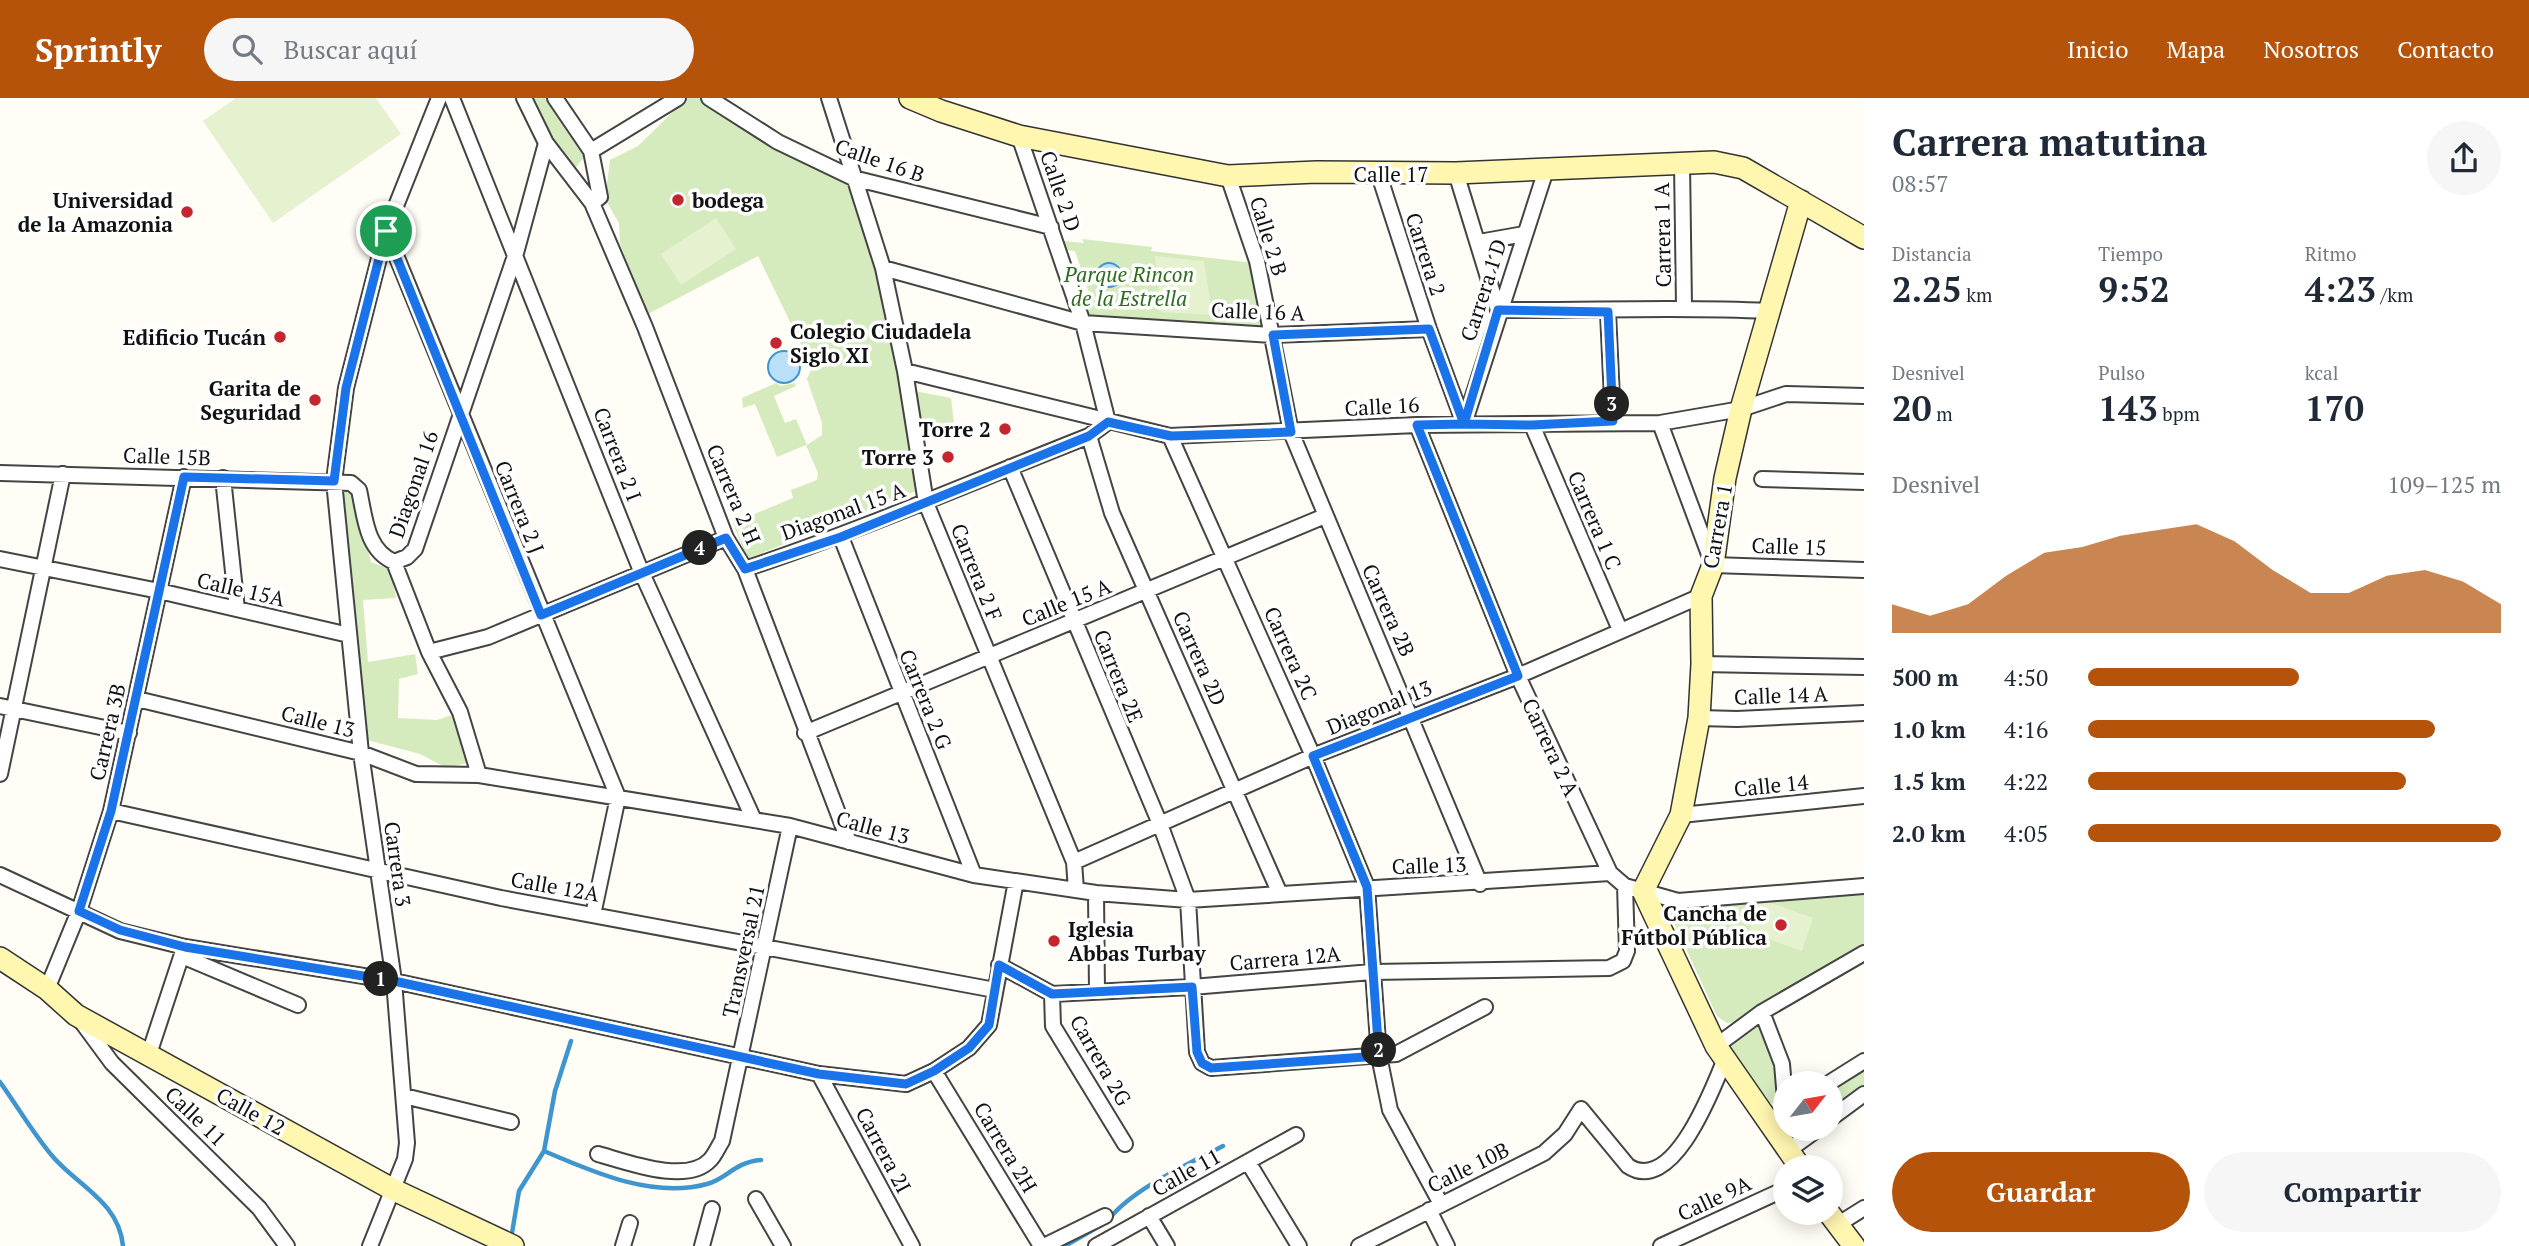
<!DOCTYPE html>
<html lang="es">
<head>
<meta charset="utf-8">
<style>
	:root { --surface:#fff; --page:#f6f6f7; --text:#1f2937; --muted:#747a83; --accent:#b45309 }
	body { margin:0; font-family:"PT Serif",serif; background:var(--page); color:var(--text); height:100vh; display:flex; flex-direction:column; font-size:26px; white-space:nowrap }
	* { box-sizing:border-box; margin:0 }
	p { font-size:23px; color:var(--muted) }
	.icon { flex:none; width:38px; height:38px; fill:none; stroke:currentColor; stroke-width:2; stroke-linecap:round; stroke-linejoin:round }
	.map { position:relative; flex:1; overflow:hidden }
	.panel { display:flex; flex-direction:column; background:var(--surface); width:665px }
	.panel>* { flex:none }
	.needle { width:46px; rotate:59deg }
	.buttons { position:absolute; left:1773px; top:973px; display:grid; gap:14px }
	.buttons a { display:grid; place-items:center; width:70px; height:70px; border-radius:50%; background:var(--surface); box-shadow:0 4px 18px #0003; font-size:35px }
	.pin { position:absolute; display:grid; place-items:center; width:60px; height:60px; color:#fff; margin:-30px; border:4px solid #fff; border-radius:50%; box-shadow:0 2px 7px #0007 }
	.km { position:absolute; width:35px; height:35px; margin:-18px; border-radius:50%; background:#222; color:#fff; font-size:19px; line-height:35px; text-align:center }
	.round { display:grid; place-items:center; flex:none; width:74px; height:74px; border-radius:37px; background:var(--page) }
	.overview { display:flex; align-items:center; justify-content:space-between; height:119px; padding:0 28px }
	h1 { font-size:38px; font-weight:700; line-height:52px }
	.stats { display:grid; grid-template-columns:repeat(3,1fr); gap:10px; height:119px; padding:7px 28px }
	.stats div { display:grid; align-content:center }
	.stats b { font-size:35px; font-weight:700 }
	.stats small { font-size:19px; font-weight:400 }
	.stats p { font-size:19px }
	.chart { height:196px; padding:14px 28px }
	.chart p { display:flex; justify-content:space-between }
	.chart svg { width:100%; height:126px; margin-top:7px; fill:var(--accent); opacity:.7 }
	.action { display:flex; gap:14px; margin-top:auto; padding:14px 28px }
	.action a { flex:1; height:80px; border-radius:42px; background:var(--accent); color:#fff; font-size:28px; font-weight:700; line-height:80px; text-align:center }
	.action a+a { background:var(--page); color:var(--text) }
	ul { padding:0 28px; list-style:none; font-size:23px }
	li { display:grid; grid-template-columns:112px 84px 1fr; align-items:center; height:52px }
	li i { height:18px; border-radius:9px; background:var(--accent) }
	header { display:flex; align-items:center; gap:42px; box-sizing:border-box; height:98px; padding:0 35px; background:var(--accent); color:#fff }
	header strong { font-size:33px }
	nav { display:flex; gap:38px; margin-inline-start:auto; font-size:24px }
	.search { width:490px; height:63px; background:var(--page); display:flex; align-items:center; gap:18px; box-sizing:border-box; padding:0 24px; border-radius:38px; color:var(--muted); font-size:26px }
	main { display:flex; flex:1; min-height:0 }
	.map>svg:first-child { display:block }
	.green { fill:#d5ebbd }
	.pitch { fill:#e6f2cf }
	.water { fill:#b9e0f7; stroke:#3f96cf; stroke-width:2 }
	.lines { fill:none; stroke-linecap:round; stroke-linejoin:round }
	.stream { stroke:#3f96cf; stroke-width:4.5 }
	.street-casing { stroke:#444; stroke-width:18 }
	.secondary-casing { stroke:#333; stroke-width:24 }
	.street { stroke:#fff; stroke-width:14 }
	.secondary { stroke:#fff6b0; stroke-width:21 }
	.route-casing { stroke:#fff; stroke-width:14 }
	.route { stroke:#1a73e8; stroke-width:9 }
	.poi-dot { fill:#c4262e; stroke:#fff; stroke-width:2.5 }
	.labels { text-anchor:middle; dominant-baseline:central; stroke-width:7; stroke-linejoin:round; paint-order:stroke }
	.street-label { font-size:21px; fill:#111; stroke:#fff }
	.poi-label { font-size:21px; font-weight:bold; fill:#111; stroke:#fff; text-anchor:end }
	.park-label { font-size:21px; font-style:italic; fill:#2f6b1f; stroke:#fff }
</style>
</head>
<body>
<header>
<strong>Sprintly</strong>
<div class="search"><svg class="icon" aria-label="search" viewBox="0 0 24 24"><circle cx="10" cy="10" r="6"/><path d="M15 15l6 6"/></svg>Buscar aquí</div>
<nav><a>Inicio</a><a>Mapa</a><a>Nosotros</a><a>Contacto</a></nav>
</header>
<main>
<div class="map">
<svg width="1864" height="1148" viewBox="0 0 1864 1148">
	<rect width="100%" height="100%" fill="#fffdf5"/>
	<path class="green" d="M530,0H549L588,54L574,72L552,44Z
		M687,0H703L850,85L877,172L921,391L747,461L733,425L793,400L791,392L817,382L818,375L806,347L777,359L755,306L743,310L742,300L776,285L781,288L795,285L796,288L774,298L785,325L796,321L807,347L822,337V325L807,281L812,269L758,158L648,216L620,146L619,125L605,101L610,62L638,48Z
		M1082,141L1152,149L1151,153L1254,165L1266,231L1089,223L1085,208L1093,207L1075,153L1066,152L1063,143L1084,145Z
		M915,293L951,300L955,333L923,342Z
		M342,391L353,396L371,464L391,472L396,500L363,502L368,564L415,556L418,576L399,581L398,620L437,622L455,616L467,641L466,665L447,670L420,656L367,642L356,592Z
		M1864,793V849L1739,924L1727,925L1717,918L1669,814L1675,806Z
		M1759,926L1777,966L1781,1003L1778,1008L1770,1004L1727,946L1746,928Z
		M1864,967V988L1831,1012L1830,989Z"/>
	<path class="pitch" d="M236,0H376L401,36L273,125L203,23Z
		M716,120L736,151L681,187L661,156Z
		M1155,158L1204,163L1212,217L1161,214Z
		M1760,801L1813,820L1802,853L1749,834Z"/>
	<path class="water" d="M1097 177a12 12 0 1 1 24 0a12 12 0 1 1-24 0Z
		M768 269a16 16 0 1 1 32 0a16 16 0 1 1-32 0Z"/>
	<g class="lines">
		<path class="stream" d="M0,984C18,1009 34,1037 54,1060C80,1089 119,1105 123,1148
			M544,1053L555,993L571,943
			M1110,1120C1133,1091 1190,1065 1223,1048
			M511,1141L519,1093L544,1053C593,1074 653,1101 707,1086C727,1081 734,1064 761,1062
			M1065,1148L1103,1126"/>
		<g class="street-casing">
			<path id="street" d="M452,0L641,473L754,722
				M524,0L546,45L592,105L645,229L726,440L745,471L849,744
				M555,0L591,53L600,99L592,105
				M709,0L778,44L853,80L1051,129
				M829,0L883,170L905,273L926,405L1074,764L1076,792
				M591,53L678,0
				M1682,65L1684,208
				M1456,75L1498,212C1588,213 1678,208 1768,213
				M1379,77L1429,231L1464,326
				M1228,78L1257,163L1291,334L1480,786
				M386,133L618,699L593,817
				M1479,144L1524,136
				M883,170L1083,225L1273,237L1429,231
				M1608,214L1613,323
				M905,273L1170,338L1417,327L1660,325L1741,311L1786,296L1864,298
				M1660,325L1713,467L1864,472
				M1464,326L1546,72
				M1417,327L1518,578L1610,775L1625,788L1678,803L1864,788
				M1532,327L1620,532
				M1089,338L1112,415L1280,796
				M1170,338L1313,658L1367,789L1379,958L1390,1012L1441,1106
				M1010,369L1160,726L1188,802L1197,954L1202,965L1211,970L1396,956L1485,909
				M0,375L351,385L359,392C365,419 366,452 394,464L407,459L415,451L516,155L546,45
				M223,380L237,511
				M1762,381L1864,384
				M841,439L974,777
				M0,461L159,493L349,537
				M394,464L429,554L460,614L479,677
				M745,471C862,432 974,383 1089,338L1108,324L1083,225L1019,38
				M429,554L488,539L726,440
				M1702,566L1864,569
				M137,601L361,655L416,676L479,677L790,728L974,777L1096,795L1188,802L1610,775
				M0,608L129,635
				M1699,620L1737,621L1864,615
				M805,635L1325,418
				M0,676L63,376
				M111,713L501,800L995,892
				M1681,717L1864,698
				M1074,764L1313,658L1518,578L1701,498
				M0,777L120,833L185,849L394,883L819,976L906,986L934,973L969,950L989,927L1016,783
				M1096,795L1097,894
				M182,858L298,907
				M999,867L1052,896L1192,889L1372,874L1609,870L1623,863L1627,853L1625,788
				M47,891L79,813L111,713L184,379
				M1052,896L1053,928L1125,1046
				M1762,914L1782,966L1785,1001
				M81,923L112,965L259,1110L287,1148
				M1716,948L1762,914L1864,855
				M149,956L184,850
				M934,973L1041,1148
				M819,976L912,1148
				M1829,985L1864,963
				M404,998L511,1024
				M1830,1021L1864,996
				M1775,1033L1785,1014
				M1789,1052L1818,1031
				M598,1056C627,1064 687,1087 710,1062C715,1057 718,1049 722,1043L790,728
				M1248,1064L1299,1148
				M756,1101L783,1148
				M1429,1112L1447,1148
				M1149,1118L1167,1148
				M1837,1127L1864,1110
				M370,1148L405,1061L407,1045L394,883L361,655L334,383L346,290L386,133L439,0
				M623,1148L630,1125
				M702,1148L712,1111
				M1044,1148L1105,1118
				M1096,1148L1296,1037
				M1359,1148L1544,1055L1565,1036L1581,1011L1628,1068C1673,1098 1713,990 1725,961
				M1661,1148L1785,1091"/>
		</g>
		<g class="secondary-casing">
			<path id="secondary" d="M910,0L941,13L1019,38L1228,78L1317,74L1456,75L1714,64L1743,70L1864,140
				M0,860L47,891L76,917L392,1091L513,1148
				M1800,1069L1716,948L1643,793L1681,717L1699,620L1702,566L1701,498L1713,467L1725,380L1741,311L1801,103
				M1829,1115L1854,1148"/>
		</g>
		<use href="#street" class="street"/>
		<use href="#secondary" class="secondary"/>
	</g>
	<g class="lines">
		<g class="route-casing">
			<path id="route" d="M386,133L346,290L334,383L184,379L111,713L79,813L120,832L185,849L394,883L819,976L906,986L934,973L969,950L989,927L999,867L1052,896L1192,889L1197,954L1202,965L1211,970L1379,958L1367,789L1313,658L1518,578L1417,327L1464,326L1498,212L1608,214L1613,323L1532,327L1464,326L1429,231L1273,237L1291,334L1171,338L1108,324L1089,338L841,439L745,471L726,440L541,517L386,133"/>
		</g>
		<use href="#route" class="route"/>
	</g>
	<g class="poi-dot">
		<circle cx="678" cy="102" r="7"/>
		<circle cx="187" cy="114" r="7"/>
		<circle cx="280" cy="239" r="7"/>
		<circle cx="776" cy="245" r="7"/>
		<circle cx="315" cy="302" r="7"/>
		<circle cx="1005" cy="331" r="7"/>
		<circle cx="948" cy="359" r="7"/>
		<circle cx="1781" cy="827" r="7"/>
		<circle cx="1054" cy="843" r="7"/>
	</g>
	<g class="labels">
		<g class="street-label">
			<text transform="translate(880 62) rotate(19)">Calle 16 B</text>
			<text x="1391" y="76">Calle 17</text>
			<text transform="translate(1061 93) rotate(71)">Calle 2 D</text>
			<text transform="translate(1662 137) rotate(-91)">Carrera 1 A</text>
			<text transform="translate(1269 138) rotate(73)">Calle 2 B</text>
			<text transform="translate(1426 156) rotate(72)">Carrera 2</text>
			<text transform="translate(1483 192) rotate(-72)">Carrera 1 D</text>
			<text transform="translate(1258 213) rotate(2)">Calle 16 A</text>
			<text transform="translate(1382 308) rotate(-3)">Calle 16</text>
			<text transform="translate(618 356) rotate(69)">Carrera 2 I</text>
			<text transform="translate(167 358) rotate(2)">Calle 15B</text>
			<text transform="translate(413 386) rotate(-71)">Diagonal 16</text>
			<text transform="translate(734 396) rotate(67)">Carrera 2 H</text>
			<text transform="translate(520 409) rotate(68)">Carrera 2 J</text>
			<text transform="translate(843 413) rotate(-20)">Diagonal 15 A</text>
			<text transform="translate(1595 422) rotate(67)">Carrera 1 C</text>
			<text transform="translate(1717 428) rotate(-80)">Carrera 1</text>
			<text transform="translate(1789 448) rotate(2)">Calle 15</text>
			<text transform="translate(977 474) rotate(68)">Carrera 2 F</text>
			<text transform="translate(241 491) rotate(13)">Calle 15A</text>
			<text transform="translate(1066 504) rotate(-22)">Calle 15 A</text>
			<text transform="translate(1389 512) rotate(66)">Carrera 2B</text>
			<text transform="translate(1291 555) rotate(66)">Carrera 2C</text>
			<text transform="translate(1200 560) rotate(66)">Carrera 2D</text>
			<text transform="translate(1119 578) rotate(68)">Carrera 2E</text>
			<text transform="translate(1781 597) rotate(-2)">Calle 14 A</text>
			<text transform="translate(926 601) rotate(68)">Carrera 2 G</text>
			<text transform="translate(1379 609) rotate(-22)">Diagonal 13</text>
			<text transform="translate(318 623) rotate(14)">Calle 13</text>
			<text transform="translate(107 634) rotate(-77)">Carrera 3B</text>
			<text transform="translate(1551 649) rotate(65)">Carrera 2 A</text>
			<text transform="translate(1771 687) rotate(-6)">Calle 14</text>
			<text transform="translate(873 729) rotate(15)">Calle 13</text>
			<text transform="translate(398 766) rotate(82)">Carrera 3</text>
			<text transform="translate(1429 767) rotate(-2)">Calle 13</text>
			<text transform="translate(555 788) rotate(10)">Calle 12A</text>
			<text transform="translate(743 853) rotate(-78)">Transversal 21</text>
			<text transform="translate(1285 860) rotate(-5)">Carrera 12A</text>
			<text transform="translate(1101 962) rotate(60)">Carrera 2G</text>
			<text transform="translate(251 1013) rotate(29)">Calle 12</text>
			<text transform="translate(196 1018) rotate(44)">Calle 11</text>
			<text transform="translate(1006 1049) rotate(59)">Carrera 2H</text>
			<text transform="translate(884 1052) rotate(62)">Carrera 2I</text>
			<text transform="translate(1468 1069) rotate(-26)">Calle 10B</text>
			<text transform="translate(1186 1074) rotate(-29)">Calle 11</text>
			<text transform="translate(1714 1100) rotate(-25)">Calle 9A</text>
		</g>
		<g class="poi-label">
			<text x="173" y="102">Universidad<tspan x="173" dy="24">de la Amazonia</tspan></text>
			<text x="692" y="102" text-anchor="start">bodega</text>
			<text x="790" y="233" text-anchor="start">Colegio Ciudadela<tspan x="790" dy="24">Siglo XI</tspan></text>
			<text x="266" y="239">Edificio Tucán</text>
			<text x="301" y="290">Garita de<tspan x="301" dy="24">Seguridad</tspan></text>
			<text x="991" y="331">Torre 2</text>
			<text x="934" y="359">Torre 3</text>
			<text x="1767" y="815">Cancha de<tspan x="1767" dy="24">Fútbol Pública</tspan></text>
			<text x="1068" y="831" text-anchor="start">Iglesia<tspan x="1068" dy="24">Abbas Turbay</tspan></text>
		</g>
		<g class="park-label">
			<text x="1129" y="176">Parque Rincon<tspan x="1129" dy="24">de la Estrella</tspan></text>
		</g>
	</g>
</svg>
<div class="buttons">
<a><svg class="needle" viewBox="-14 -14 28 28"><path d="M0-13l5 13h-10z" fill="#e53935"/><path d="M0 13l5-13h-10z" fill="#747a83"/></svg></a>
<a><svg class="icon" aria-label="layers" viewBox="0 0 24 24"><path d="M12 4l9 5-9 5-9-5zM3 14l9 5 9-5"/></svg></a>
</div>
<div class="pin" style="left:386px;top:133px;background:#1e9e55"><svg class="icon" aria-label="arrive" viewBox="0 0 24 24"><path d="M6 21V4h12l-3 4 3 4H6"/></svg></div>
<b class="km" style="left:381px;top:881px">1</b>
<b class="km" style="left:1379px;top:952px">2</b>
<b class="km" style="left:1612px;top:306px">3</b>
<b class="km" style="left:700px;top:450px">4</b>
</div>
<section class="panel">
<div class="overview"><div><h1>Carrera matutina</h1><p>08:57</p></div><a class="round"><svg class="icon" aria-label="share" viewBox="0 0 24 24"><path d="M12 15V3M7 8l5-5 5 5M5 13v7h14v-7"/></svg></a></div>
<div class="stats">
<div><p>Distancia</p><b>2.25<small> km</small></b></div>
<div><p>Tiempo</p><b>9:52</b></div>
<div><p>Ritmo</p><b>4:23<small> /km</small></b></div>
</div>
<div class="stats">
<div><p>Desnivel</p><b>20<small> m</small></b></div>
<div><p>Pulso</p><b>143<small> bpm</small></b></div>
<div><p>kcal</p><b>170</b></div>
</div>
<div class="chart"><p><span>Desnivel</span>109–125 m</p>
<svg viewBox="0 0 160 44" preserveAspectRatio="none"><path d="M0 44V34L10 38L20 34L30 24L40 16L50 14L60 10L70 8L80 6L90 12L100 22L110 30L120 30L130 24L140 22L150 26L160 34V44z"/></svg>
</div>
<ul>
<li><b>500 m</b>4:50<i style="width:51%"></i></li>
<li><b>1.0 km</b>4:16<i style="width:84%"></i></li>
<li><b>1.5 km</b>4:22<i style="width:77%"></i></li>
<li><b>2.0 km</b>4:05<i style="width:100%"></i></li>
</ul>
<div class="action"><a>Guardar</a><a>Compartir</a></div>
</section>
</main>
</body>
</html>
